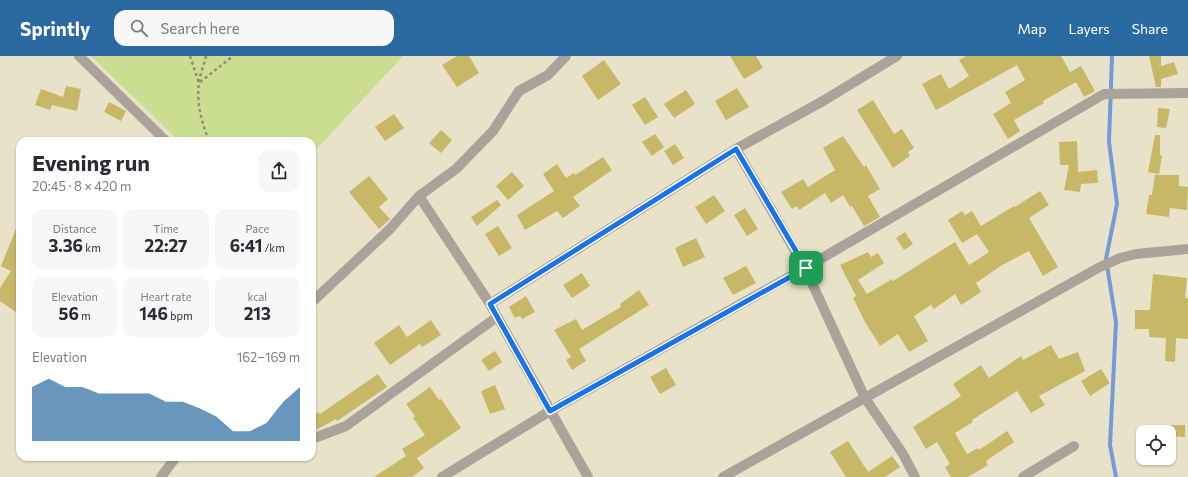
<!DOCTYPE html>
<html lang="en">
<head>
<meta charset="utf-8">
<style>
	:root { --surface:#fff; --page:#f7f7f7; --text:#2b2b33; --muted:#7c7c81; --accent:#2b6aa1 }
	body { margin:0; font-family:Commissioner,sans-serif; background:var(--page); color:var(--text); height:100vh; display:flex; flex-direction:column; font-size:15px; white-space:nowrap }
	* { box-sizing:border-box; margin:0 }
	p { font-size:13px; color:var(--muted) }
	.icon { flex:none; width:22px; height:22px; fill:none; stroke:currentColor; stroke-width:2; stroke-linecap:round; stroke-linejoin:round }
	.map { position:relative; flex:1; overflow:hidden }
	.details { position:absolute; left:16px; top:81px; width:300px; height:324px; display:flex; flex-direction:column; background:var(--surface); border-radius:12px; box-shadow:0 1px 3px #0004 }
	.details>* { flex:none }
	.fabs { position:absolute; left:1136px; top:369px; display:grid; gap:8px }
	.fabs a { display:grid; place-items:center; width:40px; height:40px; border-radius:8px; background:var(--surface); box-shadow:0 1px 3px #0004; font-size:20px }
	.pin { position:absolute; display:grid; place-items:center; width:34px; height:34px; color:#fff; margin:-17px; border-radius:8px; box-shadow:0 2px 6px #0006 }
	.round { display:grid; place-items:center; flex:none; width:42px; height:42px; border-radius:12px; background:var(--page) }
	.overview { display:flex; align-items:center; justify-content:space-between; height:68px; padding:0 16px }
	h1 { font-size:22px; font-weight:700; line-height:30px }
	.figures { display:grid; grid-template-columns:repeat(3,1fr); gap:6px; height:68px; padding:4px 16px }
	.figures div { display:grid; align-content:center; border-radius:10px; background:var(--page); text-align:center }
	.figures b { font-size:17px; font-weight:700 }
	.figures small { font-size:11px; font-weight:400 }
	.figures p { font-size:11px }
	.chart { height:112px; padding:8px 16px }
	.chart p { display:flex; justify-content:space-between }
	.chart svg { width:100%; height:72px; margin-top:4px; fill:var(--accent); opacity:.7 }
	header { display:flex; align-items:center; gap:24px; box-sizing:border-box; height:56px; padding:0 20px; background:var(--accent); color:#fff }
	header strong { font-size:19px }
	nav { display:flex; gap:22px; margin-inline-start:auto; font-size:14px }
	.search { width:280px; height:36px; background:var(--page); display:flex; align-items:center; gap:10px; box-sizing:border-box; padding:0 14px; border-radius:12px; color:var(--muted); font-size:15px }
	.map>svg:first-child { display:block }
	.green { fill:#c9de91 }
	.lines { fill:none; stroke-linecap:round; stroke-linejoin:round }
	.stream { stroke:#739ad9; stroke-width:4 }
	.building { fill:#c7b867 }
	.path { stroke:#8f8c79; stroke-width:2.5; stroke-dasharray:3 3; stroke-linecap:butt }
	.minor { stroke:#aba299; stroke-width:10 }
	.route-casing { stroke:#fff; stroke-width:8 }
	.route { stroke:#1a73e8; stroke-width:5 }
</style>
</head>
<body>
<header>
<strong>Sprintly</strong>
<div class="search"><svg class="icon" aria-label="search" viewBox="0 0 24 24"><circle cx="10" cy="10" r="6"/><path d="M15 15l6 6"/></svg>Search here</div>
<nav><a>Map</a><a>Layers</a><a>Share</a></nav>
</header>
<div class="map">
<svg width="1188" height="421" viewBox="0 0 1188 421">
	<rect width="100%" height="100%" fill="#e8e3c8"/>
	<path class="green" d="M91,0H403L312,98V85H179Z"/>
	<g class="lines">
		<path class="stream" d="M1112,0L1109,86L1117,148L1106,203L1116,266L1110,389L1116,421"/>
	</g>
	<path class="building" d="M457,0H469L479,17L457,31L442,9Z
		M730,0H756L763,12L744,23Z
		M966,0H1061L1070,16L1081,10L1095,35L1084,41L1076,26L1043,45L1044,47L1014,64L1020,75L1008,83L993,58L1011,47L1005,36L1025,24L1017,9L936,54L922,28L941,18L949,33L969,20L959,4Z
		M1149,0H1161V10L1174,6L1178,18L1161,23V31H1156Z
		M604,4L621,28L598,44L582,20Z
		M66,30L81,33L77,55L52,49L50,54L35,49L41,33L63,41Z
		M737,32L749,51L726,64L715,45Z
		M686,34L695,48L674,62L664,48Z
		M645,41L658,61L645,69L632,49Z
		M873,44L894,78L902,73L914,92L908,96L910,100L893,112L857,54Z
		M109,46L126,55L121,65L104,56Z
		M1158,52L1170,53L1166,72L1157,71Z
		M394,58L404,72L385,85L375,71Z
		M441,74L452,84L441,97L429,87Z
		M655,78L664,91L652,100L642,86Z
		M1155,79H1160V99L1162,100L1159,118L1148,116Z
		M843,80L864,111L866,109L880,133L868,140L880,161L864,170L852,150L850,151L843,139L831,147L825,137L799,154L797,150L792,153L781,136L803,123L808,131L835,114L823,92Z
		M1077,85L1078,116L1097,114L1098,127L1081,128L1080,136L1064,134L1069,109H1060L1059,86Z
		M675,88L684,102L673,109L664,95Z
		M603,101L612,114L573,141L580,150L563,162L557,155L525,174L517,159L554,135L543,118L557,108L566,122L574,117L575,119Z
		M512,116L524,130L508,144L496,130Z
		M1155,119H1179V130L1188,131L1187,154L1170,152L1169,161L1146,158L1149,139H1152Z
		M369,120L388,143L379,151L390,163L379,173L349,136Z
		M1040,135L1049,149L1029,162L1058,211L1043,220L1029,195L1002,209L976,227L981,236L961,249L955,238L934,253L931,249L914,260L928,285L909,296L898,278L880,290L865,266L853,242L856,240L840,209L868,196L871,201L878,197L884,207L858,224L867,238L892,223L893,225L955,186L969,209L989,196L977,178L962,187L948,164L962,155L965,159L972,155L981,170L1014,150L1015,151Z
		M714,139L725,155L706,168L695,151Z
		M497,144L501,149L477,170L471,161Z
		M745,152L758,173L747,180L734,159Z
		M20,163V259L0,245V232L11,215L1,210Z
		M498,170L512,192L499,200L485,178Z
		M905,176L913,188L904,194L896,182Z
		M696,182L705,201L683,211L675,192Z
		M746,210L756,227L733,239L723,222Z
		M582,217L590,230L572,242L563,229Z
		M1153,218L1187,222L1185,242H1188V283L1176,282L1175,306L1165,305L1166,282L1149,281V273H1135V254H1150Z
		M639,234L649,249L579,293L586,305L572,314L566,304L571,301L554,274L576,263L582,274L621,251L620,248Z
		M526,240L535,256L522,263L520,260L515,262L509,251Z
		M431,264L441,279L422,291L420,288L390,309L374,287L399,269L407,281Z
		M1051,289L1059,303L1078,296L1085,315L1039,340L1045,349L1031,357L1017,335L972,364L973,366L955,377L967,398L978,392L979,394L1007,375L1014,386L986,405L988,409L968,421H951L945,411L950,408L937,386L926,393L913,371L961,340L953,328L981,309L989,322L1021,300L1023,304Z
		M495,295L502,306L489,315L481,304Z
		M666,312L676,329L660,338L650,321Z
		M1101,313L1110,327L1090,340L1081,325Z
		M378,318L387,331L337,365L336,363L316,374L312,367V360L318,356L320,358Z
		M495,329L505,353L490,358L481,335Z
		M430,331L439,344L441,343L461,372L417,402L424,412L412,421H374L406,400L402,393L425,379L413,362L415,360L406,348Z
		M1169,369H1185V381L1169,380Z
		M848,385L868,416L892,400L900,411L885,421H846L830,396Z"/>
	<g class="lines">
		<path class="path" d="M190,0L199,27L233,0
			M206,0C204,9 200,18 199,27C196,47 202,67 209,85"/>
		<path class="minor" d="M79,0L166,85
			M736,93L805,212L865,342L903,398L915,421
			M419,140L490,248L588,421
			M312,246L390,173L419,140L456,113L493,75L519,35L548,19L566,0
			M490,248L736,93L823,45L897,0
			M312,381H317L346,370L497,261
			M161,421L176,401
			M442,421L550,355L805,212L1104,38L1188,37
			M723,421L1098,212L1120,202L1136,198L1188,193
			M1023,421L1074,390"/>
	</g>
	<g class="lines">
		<g class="route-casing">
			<path id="route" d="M736,93L806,212L550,355L490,248Z"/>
		</g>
		<use href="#route" class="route"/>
	</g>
</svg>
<div class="fabs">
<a><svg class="icon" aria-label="locate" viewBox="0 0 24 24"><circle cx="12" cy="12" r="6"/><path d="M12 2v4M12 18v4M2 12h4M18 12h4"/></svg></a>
</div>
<div class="pin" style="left:806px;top:212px;background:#1e9e55"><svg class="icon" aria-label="arrive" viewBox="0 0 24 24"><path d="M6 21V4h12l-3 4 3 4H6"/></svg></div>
<section class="details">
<div class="overview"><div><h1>Evening run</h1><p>20:45 · 8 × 420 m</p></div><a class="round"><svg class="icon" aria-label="share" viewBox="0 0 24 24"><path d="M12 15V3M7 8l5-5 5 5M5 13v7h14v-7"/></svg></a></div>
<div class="figures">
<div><p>Distance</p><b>3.36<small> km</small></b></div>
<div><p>Time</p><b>22:27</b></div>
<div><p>Pace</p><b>6:41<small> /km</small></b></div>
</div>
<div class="figures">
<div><p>Elevation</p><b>56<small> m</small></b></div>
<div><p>Heart rate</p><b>146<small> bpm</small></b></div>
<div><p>kcal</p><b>213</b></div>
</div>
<div class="chart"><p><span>Elevation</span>162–169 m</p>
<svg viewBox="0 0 160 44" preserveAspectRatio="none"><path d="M0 44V11L10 6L20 11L30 11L40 15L50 15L60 15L70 15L80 20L90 20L100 24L110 29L120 38L130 38L140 33L150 20L160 11V44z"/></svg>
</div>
</section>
</div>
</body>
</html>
